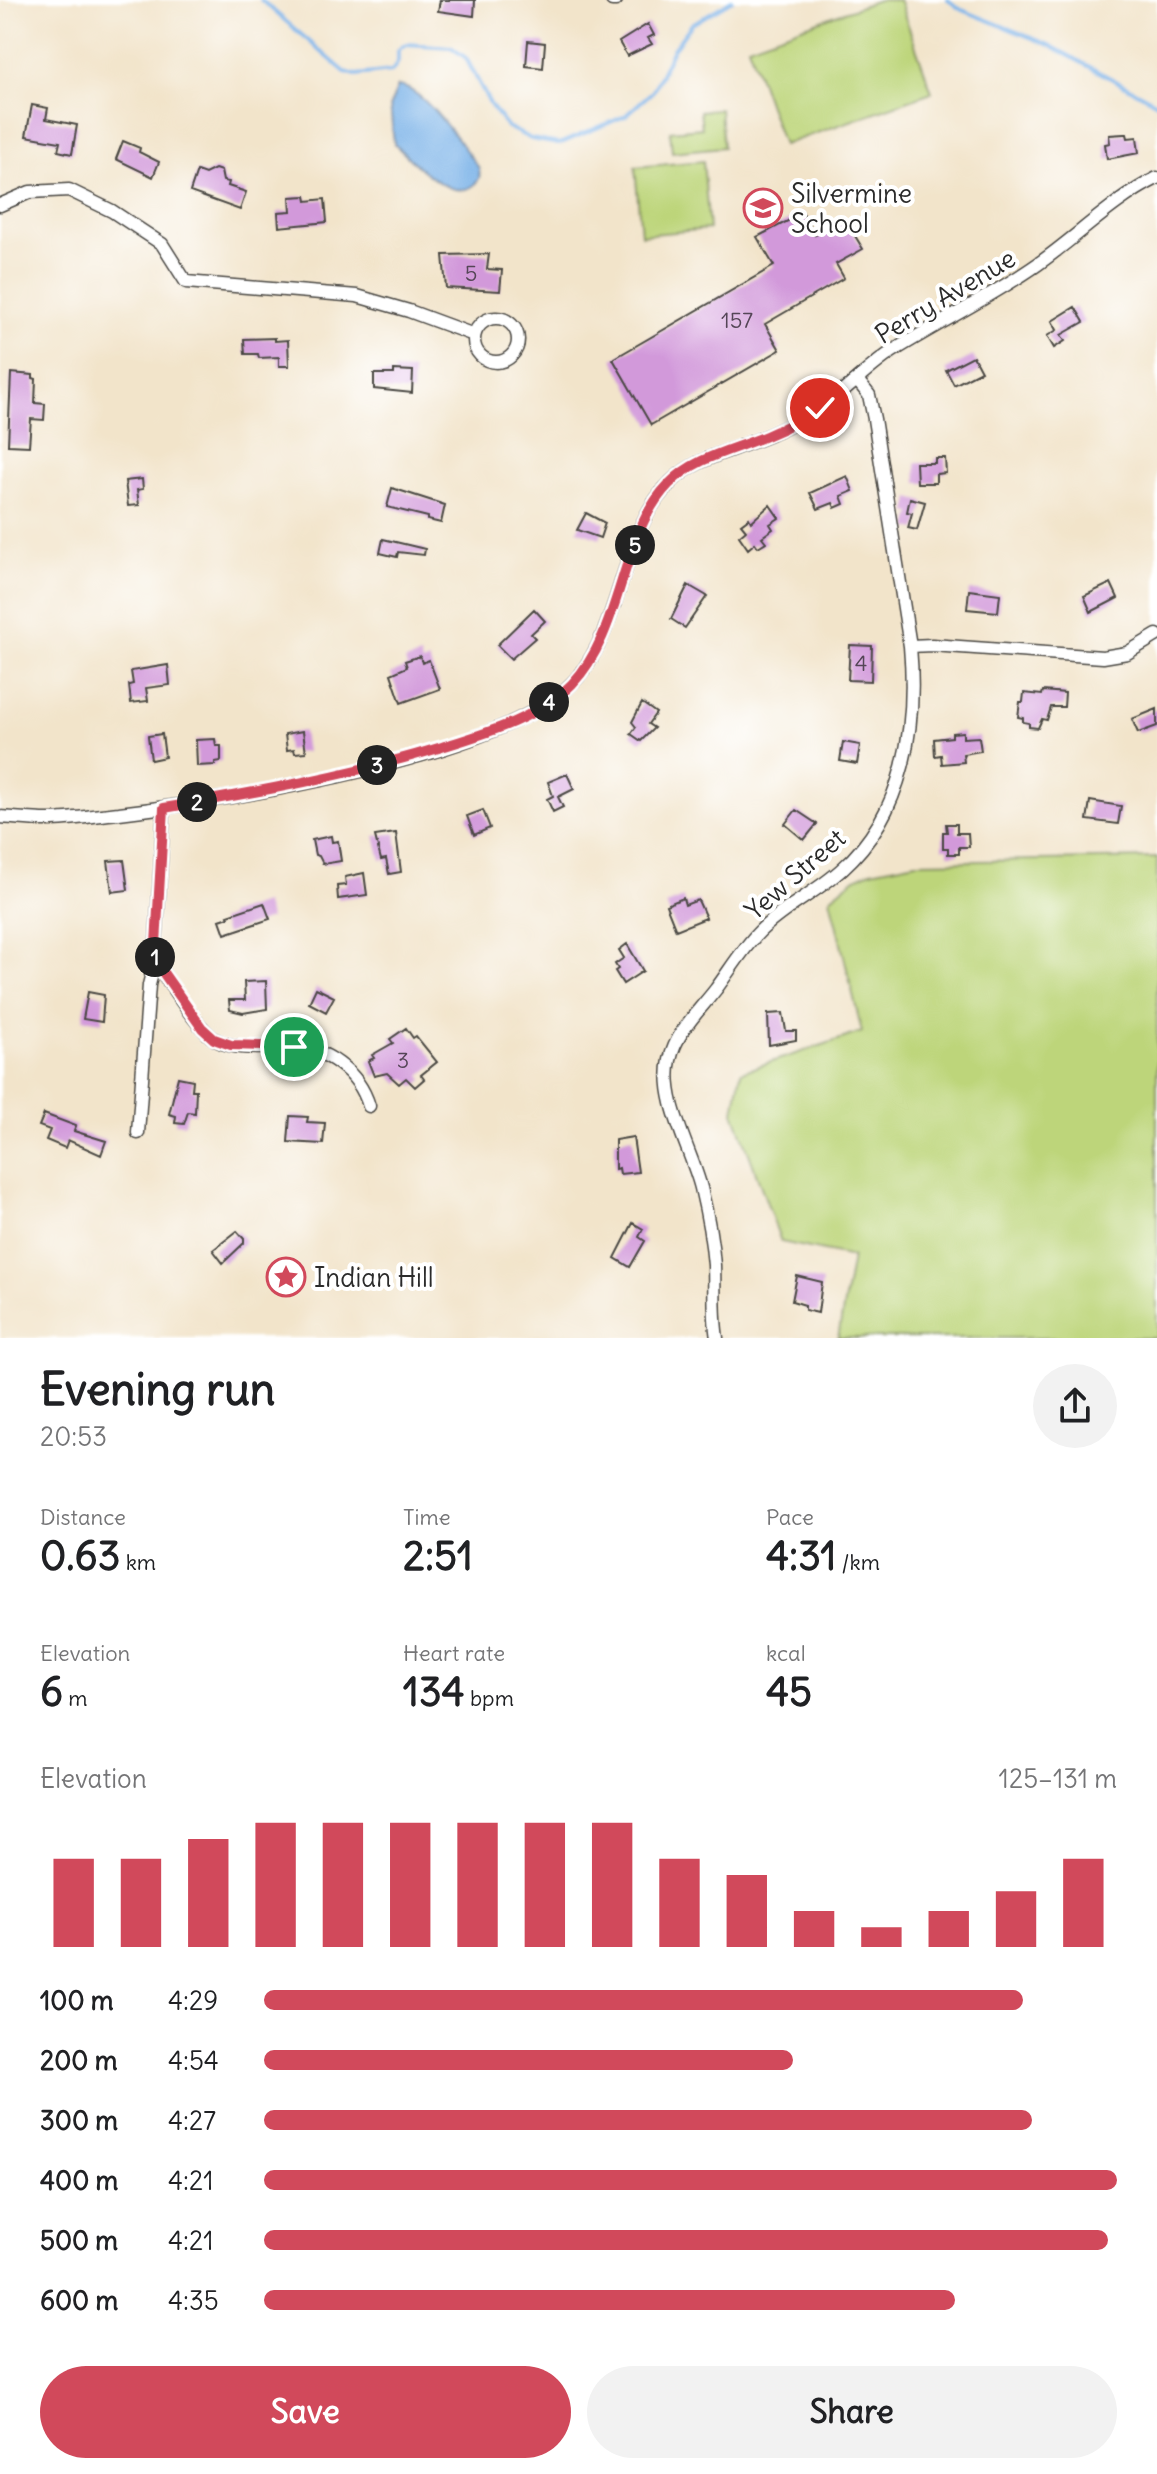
<!DOCTYPE html>
<html lang="en">
<head>
<meta charset="utf-8">
<style>
	:root { --surface:#fff; --page:#f2f2f2; --text:#202124; --muted:#757577; --accent:#d1495b }
	body { margin:0; font-family:Delius,sans-serif; background:var(--page); color:var(--text); height:100vh; display:flex; flex-direction:column; font-size:30px; white-space:nowrap }
	* { box-sizing:border-box; margin:0 }
	p { font-size:26px; color:var(--muted) }
	.icon { flex:none; width:44px; height:44px; fill:none; stroke:currentColor; stroke-width:2; stroke-linecap:round; stroke-linejoin:round }
	.map { position:relative; height:1338px; overflow:hidden }
	.drawer { display:flex; flex-direction:column; background:var(--surface); flex:1 }
	.drawer>* { flex:none }
	.pin { position:absolute; display:grid; place-items:center; width:68px; height:68px; color:#fff; margin:-34px; border:4px solid #fff; border-radius:50%; box-shadow:0 2px 8px #0007 }
	.km { position:absolute; width:40px; height:40px; margin:-20px; border-radius:50%; background:#222; color:#fff; font-size:22px; line-height:40px; text-align:center }
	.round { display:grid; place-items:center; flex:none; width:84px; height:84px; border-radius:42px; background:var(--page) }
	.headline { display:flex; align-items:center; justify-content:space-between; height:136px; padding:0 40px }
	h1 { font-size:44px; font-weight:700; line-height:60px }
	.figures { display:grid; grid-template-columns:repeat(3,1fr); gap:12px; height:136px; padding:8px 40px }
	.figures div { display:grid; align-content:center }
	.figures b { font-size:40px; font-weight:700 }
	.figures small { font-size:22px; font-weight:400 }
	.figures p { font-size:22px }
	.chart { height:224px; padding:16px 40px }
	.chart p { display:flex; justify-content:space-between }
	.chart svg { width:100%; height:144px; margin-top:8px; stroke:var(--accent); stroke-width:6 }
	.primary-button { display:flex; gap:16px; margin-top:auto; padding:16px 40px }
	.primary-button a { flex:1; height:92px; border-radius:48px; background:var(--accent); color:#fff; font-size:32px; font-weight:700; line-height:92px; text-align:center }
	.primary-button a+a { background:var(--page); color:var(--text) }
	ul { padding:0 40px; list-style:none; font-size:26px }
	li { display:grid; grid-template-columns:128px 96px 1fr; align-items:center; height:60px }
	li i { height:20px; border-radius:10px; background:var(--accent) }
	.map>svg:first-child { display:block }
	.green { fill:#bdd57a; stroke:#748052; stroke-width:2 }
	.water { fill:#77b0e7; stroke:#516e89; stroke-width:2 }
	.lines { fill:none; stroke-linecap:round; stroke-linejoin:round }
	.stream { stroke:#77b0e7; stroke-width:4 }
	.building { fill:#d299da }
	.minor-casing { stroke:#494743; stroke-width:15 }
	.minor { stroke:#fff; stroke-width:12 }
	.route-casing { stroke:#fff; stroke-width:16 }
	.route { stroke:#d1495b; stroke-width:10 }
	.labels { text-anchor:middle; dominant-baseline:central; stroke-width:8; stroke-linejoin:round; paint-order:stroke }
	.number-label { font-size:22px; fill:#554657 }
	.poi-label { font-size:26px; fill:#2b2b2b; stroke:#fff; text-anchor:start }
	.street-label { font-size:26px; fill:#2b2b2b; stroke:#fff }
</style>
</head>
<body>
<div class="map">
<svg width="1157" height="1338" viewBox="0 0 1157 1338">
	<rect width="100%" height="100%" fill="#fff"/>
	<filter id="ink" filterUnits="userSpaceOnUse"><feTurbulence type="fractalNoise" baseFrequency=".0125" numOctaves="2"/><feDisplacementMap in="SourceGraphic" scale="16" xChannelSelector="R" yChannelSelector="G"/><feConvolveMatrix kernelMatrix="1 2 1 2 8 2 1 2 1" color-interpolation-filters="sRGB"/></filter>
	<filter id="wash" filterUnits="userSpaceOnUse"><feTurbulence type="fractalNoise" baseFrequency=".006" numOctaves="4" result="noise"/><feDisplacementMap in="SourceGraphic" scale="32" xChannelSelector="R" yChannelSelector="G"/><feGaussianBlur stdDeviation="1.8" result="paint"/><feColorMatrix in="noise" values="0 0 0 0 0 0 0 0 0 0 0 0 0 0 0 0 0 1.4 0 .05"/><feComposite in="paint" operator="in"/></filter>
	<g filter="url(#wash)">
		<rect width="100%" height="100%" fill="#f2e4ca"/>
		<path class="green" d="M878,0H899L932,92L783,145L748,46Z
			M720,109L723,147L672,152L670,131L702,128L700,111Z
			M703,161L709,229L641,235L635,167Z
			M1157,858V1338H838L852,1257L781,1242L734,1112L741,1072L862,1032L830,898L855,878L871,871L916,862Z"/>
		<path class="water" d="M398,86C424,87 462,147 479,168C480,176 480,180 474,185C450,204 411,159 394,144L390,105Z"/>
		<g class="lines">
			<path class="stream" d="M261,0L345,72L356,75L392,71L398,62V50L406,44L451,47L466,58L491,106L507,127L531,139L559,144L625,116L653,91L673,49L692,24L732,0
				M948,0L960,9L1047,44L1157,103"/>
		</g>
		<g id="blocks">
			<path class="building" d="M440,0H475L474,16L438,11Z
				M648,24L654,35L648,38L652,44L627,56L619,42Z
				M528,41L545,43L543,68L526,66Z
				M32,105L48,108L46,119L77,125L72,154L58,151L60,142L26,136Z
				M1124,134H1127L1128,138L1137,137L1139,153L1107,159L1105,144L1110,143L1109,135Z
				M123,141L140,148L139,152L159,162L153,177L116,159Z
				M215,169L221,171L223,181L229,182L228,186L246,192L240,210L190,192L197,171L205,174Z
				M306,196L307,201L325,199L327,222L279,227L278,212L291,211L290,197Z
				M803,213L815,235L844,218L863,249L836,264L844,278L765,324L780,350L651,425L613,359L774,266L757,237Z
				M489,254L487,269L502,270L500,291L446,288L443,255Z
				M1075,307L1084,322L1061,335L1065,341L1054,348L1047,336L1057,330L1052,321Z
				M275,338V341L288,340L289,366H279V357L259,358L258,354H245L244,339Z
				M973,356L981,371L954,385L946,370Z
				M394,370L413,371L412,393L374,389V374H394Z
				M11,373L33,375V378L36,379L35,403L45,404L44,420L31,419L29,446L8,445Z
				M935,458H945L946,473L936,474V483H917L916,463H935Z
				M847,476L853,491L841,496L844,504L835,508L833,503L818,509L810,493Z
				M142,479L143,489L137,490L139,505L128,506L125,481Z
				M392,488L445,505L441,523L428,520V517L387,507Z
				M910,498L925,502L917,530L908,528L912,513L907,512Z
				M770,505L779,518L770,524L773,529L762,537L766,542L758,547L755,543L748,549L739,536L746,530L741,524L749,518L751,522Z
				M586,513L605,523L600,538L577,530Z
				M383,539L425,549L424,555L398,552L397,557L380,553Z
				M1111,583L1118,598L1091,612L1084,596Z
				M688,585L707,596L685,628L671,619Z
				M969,590L1000,594L998,612L967,609Z
				M534,609L545,621L531,634L535,638L511,659L497,645Z
				M850,645L872,646L871,681L848,680Z
				M420,656L422,663L429,660L440,689L401,703L391,674L407,667L405,661Z
				M168,665L170,685L146,688L148,701L131,703L129,685L133,684L131,671Z
				M1043,691L1065,693L1064,707H1051L1047,720L1042,719L1038,728L1029,727V723L1023,722V718L1018,717L1020,702H1023L1024,693L1042,695Z
				M642,703L656,713L648,724L654,728L641,741L631,734L636,727L632,722Z
				M1157,709V726L1138,733L1132,719Z
				M303,731L306,752L295,753L294,749L287,750L285,734Z
				M963,732V738L979,737L981,751L963,754L964,762L942,764L941,755L935,756L934,739L952,737V733Z
				M162,734L165,757L151,760L148,736Z
				M215,739L216,746H221V761L215,762V765L197,766L196,740Z
				M843,742L860,745L857,764L840,761Z
				M567,774L574,789L558,797L563,807L553,812L547,799L553,796L548,782Z
				M1090,801L1121,806L1118,824L1087,820Z
				M483,810L490,828L474,835L467,816Z
				M796,810L817,824L804,840L785,824Z
				M946,824H957V833H968L969,847H959V854H948V848H943V832H947Z
				M396,833L401,872L389,874L386,859L381,860L375,836Z
				M331,836L332,842L338,841L341,861L323,864L319,856L315,855L312,840Z
				M124,860L128,890L112,892L108,861Z
				M364,873L367,895L338,899L337,886L346,885L345,877Z
				M683,898L685,905L698,900L706,918L676,930L666,905Z
				M264,903L270,919L225,934L220,920L229,917L228,915Z
				M627,944L643,971L623,984L615,971L618,969L615,964L624,958L619,950Z
				M266,981L267,1009L243,1013L230,1010L229,1000H245L244,982Z
				M316,988L334,997L326,1012L309,1003Z
				M88,992L104,995L102,1022L83,1019Z
				M783,1013L786,1031H796V1040L769,1045L768,1014Z
				M406,1028L413,1038L416,1036L437,1062L421,1075L424,1079L415,1087L406,1078L399,1084L387,1073L374,1076L368,1061L374,1058L372,1055L393,1043L390,1039Z
				M178,1077L193,1080L192,1090H196L195,1113L188,1112L184,1124L175,1123L176,1116L169,1114Z
				M44,1114L76,1126L74,1131L106,1141L101,1155L68,1140L65,1148L46,1140L50,1130L39,1126Z
				M290,1116L308,1117L307,1122L325,1123L323,1144L288,1142Z
				M633,1137L638,1172L620,1174L619,1168L615,1169V1140Z
				M633,1223L643,1229L639,1237L645,1241L630,1267L615,1258Z
				M237,1231L244,1239V1243L223,1263L213,1250Z
				M797,1276L822,1282L818,1313L805,1310V1305L792,1301Z"/>
		</g>
	</g>
	<g filter="url(#ink)">
		<use href="#blocks" fill-opacity="0" stroke="#494743" stroke-width="2"/>
		<g class="lines">
			<g class="minor-casing">
				<path id="minor" d="M612,0H616
					M0,205L30,192L69,190L112,211L162,244L186,282L357,296L409,311L474,335
					M474 340a22 22 0 1 1 44 0a22 22 0 1 1-44 0Z
					M910,646L932,645L1103,657L1127,653L1157,635
					M0,817C16,818 33,820 49,820C72,820 96,815 119,813C224,801 512,757 578,677C624,621 621,530 671,482C693,460 724,453 752,442C776,433 800,421 821,408C847,391 867,368 893,351C941,321 991,297 1038,264C1078,236 1113,200 1157,178
					M155,961C168,980 197,1029 216,1040C237,1051 266,1047 289,1047C326,1047 359,1072 369,1106
					M138,1133L149,985L155,961L164,808
					M717,1338C713,1314 715,1290 714,1265C712,1239 707,1213 701,1188C691,1149 661,1100 670,1060C676,1032 699,1011 716,989C730,970 743,948 760,931C784,907 817,892 842,869C905,813 917,725 910,646L874,419L869,395L857,380"/>
			</g>
			<use href="#minor" class="minor"/>
		</g>
	</g>
	<g class="lines" filter="url(#ink)">
		<g class="route-casing">
			<path id="route" d="M294,1047L231,1045L214,1039L202,1028L155,961L164,808C258,792 351,775 442,747C487,733 538,718 572,684C624,630 619,535 669,484C695,457 733,450 766,436C785,428 803,419 820,408"/>
		</g>
		<use href="#route" class="route"/>
	</g>
	<defs>
		<g id="school-ring" transform="scale(2)"><circle r="9.5" fill="#fff" stroke="#d1495b" stroke-width="1.5"/><path d="M0-5L7-2L0 1L-7-2ZM-4 1L0 2.5L4 1V4Q0 6-4 4Z" fill="#d1495b"/></g>
		<g id="sight-ring" transform="scale(2)"><circle r="9.5" fill="#fff" stroke="#d1495b" stroke-width="1.5"/><path d="M0-6L1.8-2.2L6-1.7L2.9 1.2L3.7 5.4L0 3.3L-3.7 5.4L-2.9 1.2L-6-1.7L-1.8-2.2Z" fill="#d1495b"/></g>
	</defs>
	<g fill-rule="evenodd">
		<use href="#school-ring" x="763" y="208"/>
		<use href="#sight-ring" x="286" y="1277"/>
	</g>
	<g class="labels">
		<g class="number-label">
			<text x="471" y="273">5</text>
			<text x="737" y="320">157</text>
			<text x="861" y="663">4</text>
			<text x="403" y="1060">3</text>
		</g>
		<g class="poi-label">
			<text x="791" y="193">Silvermine<tspan x="791" dy="30">School</tspan></text>
			<text x="314" y="1277">Indian Hill</text>
		</g>
		<g class="street-label">
			<text transform="translate(945 296) rotate(-31)">Perry Avenue</text>
			<text transform="translate(795 874) rotate(-41)">Yew Street</text>
		</g>
	</g>
</svg>
<div class="pin" style="left:294px;top:1047px;background:#1e9e55"><svg class="icon" aria-label="arrive" viewBox="0 0 24 24"><path d="M6 21V4h12l-3 4 3 4H6"/></svg></div>
<div class="pin" style="left:820px;top:408px;background:#d93025"><svg class="icon" aria-label="check" viewBox="0 0 24 24"><path d="M5 12l5 5 9-10"/></svg></div>
<b class="km" style="left:155px;top:957px">1</b>
<b class="km" style="left:197px;top:802px">2</b>
<b class="km" style="left:377px;top:765px">3</b>
<b class="km" style="left:549px;top:702px">4</b>
<b class="km" style="left:635px;top:545px">5</b>
</div>
<section class="drawer">
<div class="headline"><div><h1>Evening run</h1><p>20:53</p></div><a class="round"><svg class="icon" aria-label="share" viewBox="0 0 24 24"><path d="M12 15V3M7 8l5-5 5 5M5 13v7h14v-7"/></svg></a></div>
<div class="figures">
<div><p>Distance</p><b>0.63<small> km</small></b></div>
<div><p>Time</p><b>2:51</b></div>
<div><p>Pace</p><b>4:31<small> /km</small></b></div>
</div>
<div class="figures">
<div><p>Elevation</p><b>6<small> m</small></b></div>
<div><p>Heart rate</p><b>134<small> bpm</small></b></div>
<div><p>kcal</p><b>45</b></div>
</div>
<div class="chart"><p><span>Elevation</span>125–131 m</p>
<svg viewBox="0 0 160 44" preserveAspectRatio="none"><path d="M5 44V17M15 44V17M25 44V11M35 44V6M45 44V6M55 44V6M65 44V6M75 44V6M85 44V6M95 44V17M105 44V22M115 44V33M125 44V38M135 44V33M145 44V27M155 44V17"/></svg>
</div>
<ul>
<li><b>100 m</b>4:29<i style="width:89%"></i></li>
<li><b>200 m</b>4:54<i style="width:62%"></i></li>
<li><b>300 m</b>4:27<i style="width:90%"></i></li>
<li><b>400 m</b>4:21<i style="width:100%"></i></li>
<li><b>500 m</b>4:21<i style="width:99%"></i></li>
<li><b>600 m</b>4:35<i style="width:81%"></i></li>
</ul>
<div class="primary-button"><a>Save</a><a>Share</a></div>
</section>
</body>
</html>
